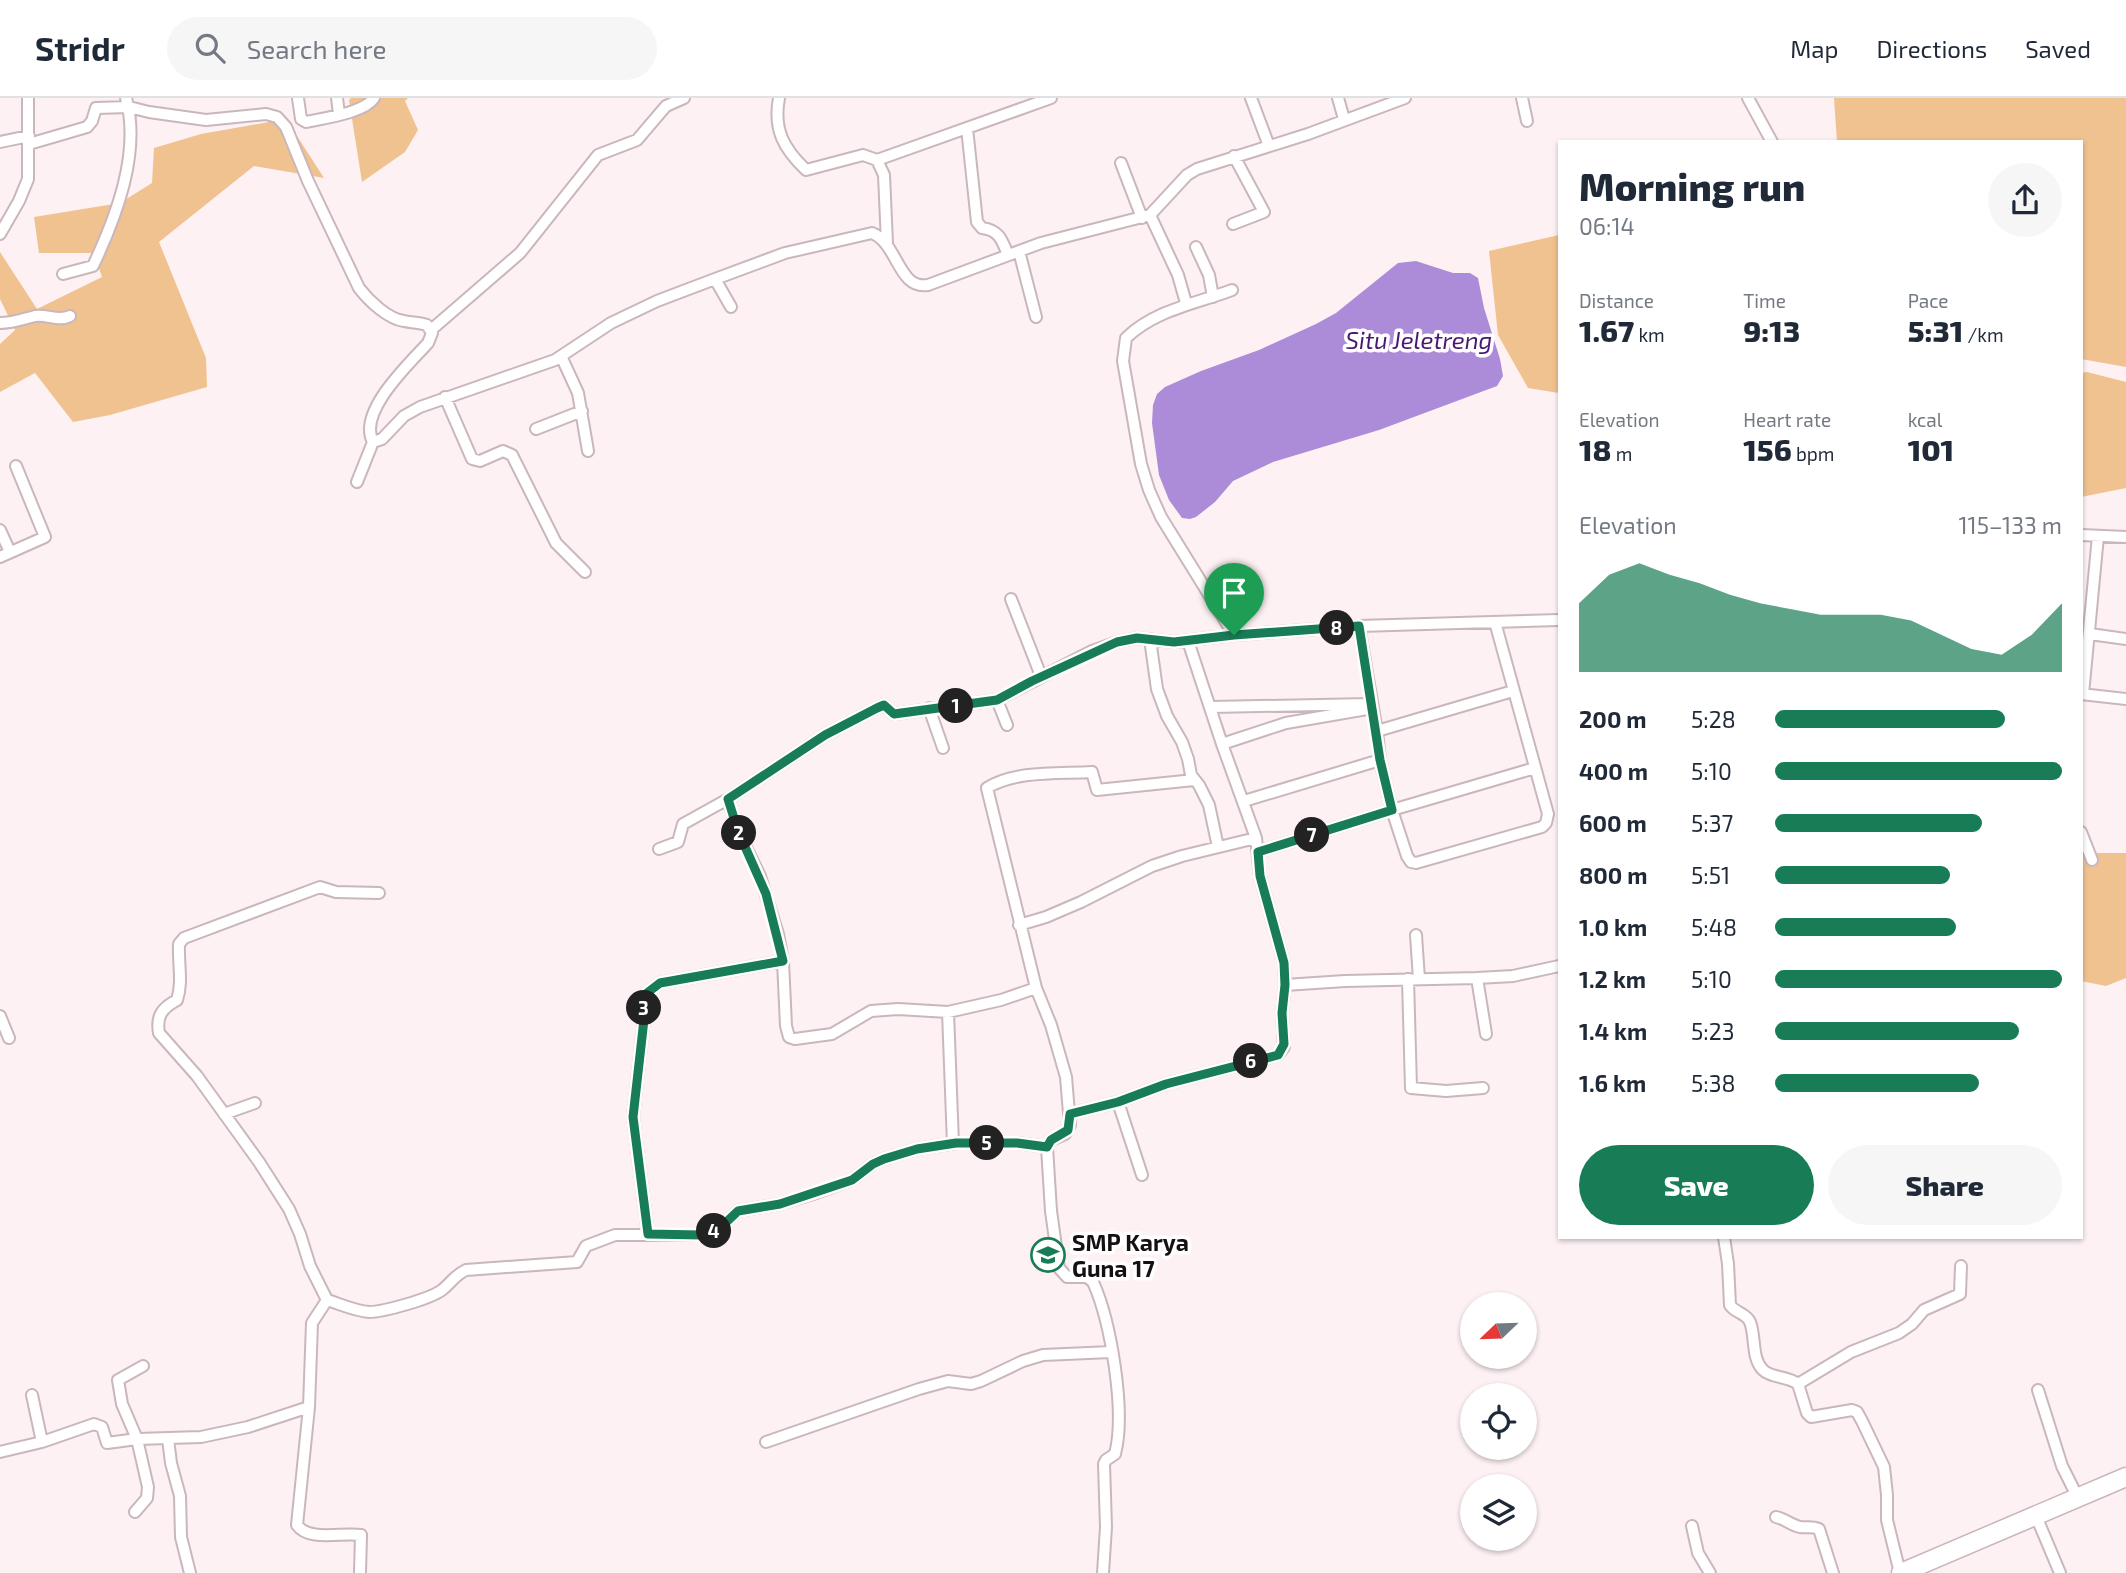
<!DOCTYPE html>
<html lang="en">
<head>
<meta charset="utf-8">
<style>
	:root { --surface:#fff; --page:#f6f6f7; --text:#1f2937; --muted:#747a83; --line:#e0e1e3; --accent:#187d56 }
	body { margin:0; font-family:"Exo 2",sans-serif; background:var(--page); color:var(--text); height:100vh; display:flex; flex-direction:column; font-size:26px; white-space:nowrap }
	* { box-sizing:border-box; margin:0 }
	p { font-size:23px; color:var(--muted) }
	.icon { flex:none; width:38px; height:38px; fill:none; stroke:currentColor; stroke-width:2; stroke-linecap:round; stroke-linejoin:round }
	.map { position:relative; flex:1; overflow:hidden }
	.panel { position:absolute; left:1558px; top:42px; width:525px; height:1099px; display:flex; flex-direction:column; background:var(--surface); border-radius:0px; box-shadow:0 2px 5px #0004 }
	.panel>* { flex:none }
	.needle { width:46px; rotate:247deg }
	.tools { position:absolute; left:1460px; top:1194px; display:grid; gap:14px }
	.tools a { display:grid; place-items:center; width:77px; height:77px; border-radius:50%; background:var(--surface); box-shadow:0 2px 5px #0004; font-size:35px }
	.pin { position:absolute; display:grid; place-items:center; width:60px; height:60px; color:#fff; margin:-72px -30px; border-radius:50% 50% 50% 0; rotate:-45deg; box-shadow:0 0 7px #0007 }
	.pin .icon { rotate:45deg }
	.km { position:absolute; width:35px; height:35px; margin:-18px; border-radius:50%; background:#222; color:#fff; font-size:19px; line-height:35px; text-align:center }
	.round { display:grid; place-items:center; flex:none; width:74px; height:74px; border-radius:37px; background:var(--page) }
	.overview { display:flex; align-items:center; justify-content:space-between; height:119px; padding:0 21px }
	h1 { font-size:38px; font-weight:800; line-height:52px }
	.figures { display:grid; grid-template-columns:repeat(3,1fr); gap:10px; height:119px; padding:7px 21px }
	.figures div { display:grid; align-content:center }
	.figures b { font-size:30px; font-weight:800 }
	.figures small { font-size:19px; font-weight:400 }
	.figures p { font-size:19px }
	.chart { height:196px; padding:14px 21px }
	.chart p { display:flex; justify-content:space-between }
	.chart svg { width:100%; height:126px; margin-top:7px; fill:var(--accent); opacity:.7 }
	.primary-button { display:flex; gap:14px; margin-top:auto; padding:14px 21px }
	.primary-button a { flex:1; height:80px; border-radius:42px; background:var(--accent); color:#fff; font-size:28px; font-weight:800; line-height:80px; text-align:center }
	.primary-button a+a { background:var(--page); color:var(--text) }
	ul { padding:0 21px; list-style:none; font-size:23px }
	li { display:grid; grid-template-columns:112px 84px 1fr; align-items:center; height:52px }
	li i { height:18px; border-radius:9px; background:var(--accent) }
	header { display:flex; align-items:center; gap:42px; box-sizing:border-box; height:98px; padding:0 35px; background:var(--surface); border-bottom:2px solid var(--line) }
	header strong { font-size:33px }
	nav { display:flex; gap:38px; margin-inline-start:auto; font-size:24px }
	.search { width:490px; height:63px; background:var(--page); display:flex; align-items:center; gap:18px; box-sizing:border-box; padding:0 24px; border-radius:38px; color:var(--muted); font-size:26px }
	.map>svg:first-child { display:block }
	.green { fill:#f0c290 }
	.water { fill:#ac8bd8 }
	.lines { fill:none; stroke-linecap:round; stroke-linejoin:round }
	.street-casing { stroke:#cab7bb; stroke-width:14 }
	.primary-casing { stroke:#cab7bb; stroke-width:21 }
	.street { stroke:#fff; stroke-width:10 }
	.primary { stroke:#fff; stroke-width:18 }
	.route-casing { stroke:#fff; stroke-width:14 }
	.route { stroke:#187d56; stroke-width:9 }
	.labels { text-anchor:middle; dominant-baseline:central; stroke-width:7; stroke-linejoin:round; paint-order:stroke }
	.poi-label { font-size:23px; font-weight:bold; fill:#161011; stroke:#fff; text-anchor:start }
	.water-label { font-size:24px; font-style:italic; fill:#491873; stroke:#fff }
</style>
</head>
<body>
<header>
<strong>Stridr</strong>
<div class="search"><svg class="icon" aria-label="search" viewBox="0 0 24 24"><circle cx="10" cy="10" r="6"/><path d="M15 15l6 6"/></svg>Search here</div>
<nav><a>Map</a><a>Directions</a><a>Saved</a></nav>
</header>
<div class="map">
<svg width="2126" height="1475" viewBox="0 0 2126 1475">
	<rect width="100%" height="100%" fill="#fdf1f3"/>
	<path class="green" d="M351,0H408L405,3L418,32L405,54L362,84L349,2Z
		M1834,0H2126V269L2081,261V44H1837Z
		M286,21L324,80L254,68L159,144L206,260L207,289L110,317L73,324L35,275L0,294V246L15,232L0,201V154L37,211L102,179L94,155H39L34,119L120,105L152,85L154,50L201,36Z
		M1559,137V295L1528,290L1498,237L1489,153Z
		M2087,274L2126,284V390L2081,399V275Z
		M2081,755H2126V880L2106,888L2081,883Z"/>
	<path class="water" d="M1416,163L1453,175H1470L1478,180L1484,210L1500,261L1503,278L1497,288L1379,332L1273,364L1233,383L1215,404L1196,419L1190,421L1182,420L1169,402L1159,377L1152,325L1153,307L1157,296L1165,289L1201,273L1259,252L1316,226L1336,215L1398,165Z"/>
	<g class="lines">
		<g class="street-casing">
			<path id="street" d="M298,0L301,21L306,24C324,20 364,15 374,0
				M337,0L339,16
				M779,0C773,32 784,51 806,72L863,57L877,62L884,77L887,145
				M1251,0L1269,48
				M1338,0L1344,21
				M1522,0L1527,23
				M1748,0L1772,44
				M967,30L977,124L982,130C999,132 1002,142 1008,157
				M0,44L29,38
				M29,46L87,29L92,23L96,10L129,9L149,14L206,22L266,16L277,19L286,29L308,83L359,190C369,203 388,221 404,223C412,225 419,224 427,227L432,235L428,245C409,266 357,314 373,344
				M877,62L1051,0
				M1121,65L1142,120
				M1150,117L1178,177L1186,205
				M1233,126L1264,114L1234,58
				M0,136L19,103L28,81V0
				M1196,149L1209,177L1213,199
				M1019,153L1036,219
				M63,176L93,168C116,119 141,55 126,0
				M715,181L731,209
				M0,225C13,225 23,221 35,218C47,216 59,224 70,218
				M431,232L520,155L598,57L637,42L666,8L684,0
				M561,258L578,295L588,353
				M445,299L472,361L480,363L503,353L512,357L556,445L585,474
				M536,331L582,313
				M357,384L373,344L382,341L404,318L420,309L555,262L611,225L657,203L715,181L785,155L872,135C898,145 898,192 928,187L1041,145L1150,117L1187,77L1197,71L1308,36L1405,0
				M0,432L10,454
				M2081,437L2126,439
				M0,459L45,439L16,368
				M1011,501L1041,578
				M1359,528L1373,610
				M2090,536L2126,541
				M1234,537L1359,528L1559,522
				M1150,541L1157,591L1167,618L1182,644L1188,661L1191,677L1199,687L1209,707L1218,749
				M2081,596L2126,601
				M2083,596L2098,438
				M1211,609L1369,606
				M929,610L943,650
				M1007,627L997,602L1092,553L1117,544L1137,540L1174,544L1234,537L1161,419L1149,392L1141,366L1123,263L1126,240C1155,212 1195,206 1232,192
				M1377,633L1380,662L1392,712L1535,670
				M1222,646L1286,625L1373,610L1377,633L1513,593
				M1244,703L1380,662
				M2081,734L2092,762
				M659,751L678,744L683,726L728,701
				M1258,754L1392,712L1407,758L1411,764L1416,765L1542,729L1546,725L1548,716L1495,524
				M1019,827L1046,819L1081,804L1152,768L1182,758L1256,740
				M1416,837L1419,881
				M783,863L786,928L789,939L795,941L832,936L871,913L898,911L948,914L1001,902L1036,890
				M1477,880L1486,936
				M1408,881L1411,990L1446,993L1483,990
				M1285,887L1345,883L1477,880L1513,878L1559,868
				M948,914L953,1046
				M0,918L9,940
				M1118,1004L1142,1077
				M224,1016L255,1005
				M1070,1016L1118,1004L1166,986L1278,957L1284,949L1282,915L1285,887L1284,865L1260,778L1256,740L1222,646L1188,543
				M648,1136L633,1019L647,895L660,885L783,863L778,836L760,778L738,733L728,701L825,637L877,610L884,607L894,616L997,602
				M1724,1139L1728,1166L1730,1207C1735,1215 1746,1215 1750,1224C1756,1239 1751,1260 1763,1272C1771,1280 1788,1278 1798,1286L1807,1315L1811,1319L1852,1312L1857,1314L1862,1323L1884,1369L1887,1397V1422L1900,1475
				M327,1202C340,1206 355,1213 369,1214C383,1214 430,1201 442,1192C451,1185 455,1177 466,1172L577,1164L586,1148L615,1137H701L719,1131L738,1113L780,1106L816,1095L852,1082L873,1066L884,1061L917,1051L956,1045H1017L1047,1049
				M143,1268L118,1282L122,1306L137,1341L201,1339L248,1329L309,1309
				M1798,1286L1851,1254L1899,1235L1912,1226L1924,1212L1960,1196L1961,1168
				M2038,1292L2062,1368L2078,1400
				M32,1297L42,1344
				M168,1341L171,1365L180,1398L181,1439L190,1475
				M766,1344L919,1291L948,1283L971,1286L981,1283L1023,1263L1043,1257L1111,1254
				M0,1354L42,1344L94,1326L102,1329L107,1345L137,1341L148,1389L147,1400L135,1414
				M2036,1418L2060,1475
				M1776,1419C1785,1421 1791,1427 1800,1429C1807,1430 1812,1428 1819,1431L1833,1475
				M1692,1428L1698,1455L1710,1475
				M360,1475L361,1437C342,1434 309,1444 297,1427L309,1309L312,1225L327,1202L310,1168L300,1136L289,1111L259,1064L197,978L159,935C156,918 162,910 177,902C183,884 178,866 179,846L184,840L320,789L336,794L379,795
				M1103,1475L1106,1429L1104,1366L1106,1362L1115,1356C1126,1314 1111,1224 1093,1184L1087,1179H1067L1059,1170L1051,1113L1047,1049L1051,1042L1065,1036L1070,1027L1066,979L1051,927L1036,890L987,690C1016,672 1059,676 1092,674L1097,692L1194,682"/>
		</g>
		<g class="primary-casing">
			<path id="primary" d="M1901,1475L2126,1379"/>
		</g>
		<use href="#street" class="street"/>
		<use href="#primary" class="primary"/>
	</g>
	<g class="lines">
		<g class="route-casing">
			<path id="route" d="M1359,528L1380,662L1392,712L1258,754L1260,778L1284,865L1285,887L1282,915L1284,946L1278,957L1166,986L1118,1004L1070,1016L1068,1032L1051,1042L1047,1049L1017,1045H956L917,1051L884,1061L873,1066L852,1082L780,1106L738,1113L719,1131L701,1137L648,1136L633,1019L647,895L660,885L783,863L766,796L738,733L728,701L825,637L877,610L884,607L894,616L997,602L1032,583L1117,544L1137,540L1174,544L1234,537Z"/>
		</g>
		<use href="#route" class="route"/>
	</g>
	<defs>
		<g id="school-ring" transform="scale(1.75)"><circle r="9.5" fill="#fff" stroke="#187d56" stroke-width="1.5"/><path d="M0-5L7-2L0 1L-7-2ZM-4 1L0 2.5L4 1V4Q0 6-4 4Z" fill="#187d56"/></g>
	</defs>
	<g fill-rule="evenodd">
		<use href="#school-ring" x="1048" y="1157"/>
	</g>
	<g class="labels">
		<g class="poi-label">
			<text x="1072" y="1144">SMP Karya<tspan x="1072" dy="26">Guna 17</tspan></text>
		</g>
		<g class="water-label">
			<text x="1419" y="241">Situ Jeletreng</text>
		</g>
	</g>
</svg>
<div class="tools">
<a><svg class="needle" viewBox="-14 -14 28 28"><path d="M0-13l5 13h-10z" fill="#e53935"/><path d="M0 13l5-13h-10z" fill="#747a83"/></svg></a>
<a><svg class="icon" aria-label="locate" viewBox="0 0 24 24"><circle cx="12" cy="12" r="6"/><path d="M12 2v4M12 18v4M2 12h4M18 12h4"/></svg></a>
<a><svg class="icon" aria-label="layers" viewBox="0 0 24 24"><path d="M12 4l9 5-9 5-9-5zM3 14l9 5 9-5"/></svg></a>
</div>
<div class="pin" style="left:1234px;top:537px;background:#1e9e55"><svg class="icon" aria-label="arrive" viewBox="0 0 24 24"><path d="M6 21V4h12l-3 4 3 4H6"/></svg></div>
<b class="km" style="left:956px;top:608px">1</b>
<b class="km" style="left:739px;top:735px">2</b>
<b class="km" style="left:644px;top:910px">3</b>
<b class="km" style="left:714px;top:1133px">4</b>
<b class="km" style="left:987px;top:1045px">5</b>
<b class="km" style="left:1251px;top:963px">6</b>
<b class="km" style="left:1312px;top:737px">7</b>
<b class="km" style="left:1337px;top:530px">8</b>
<section class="panel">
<div class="overview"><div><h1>Morning run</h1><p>06:14</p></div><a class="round"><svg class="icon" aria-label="share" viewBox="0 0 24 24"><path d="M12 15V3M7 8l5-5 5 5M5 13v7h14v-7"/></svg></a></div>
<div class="figures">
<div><p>Distance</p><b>1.67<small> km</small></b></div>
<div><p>Time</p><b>9:13</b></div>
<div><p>Pace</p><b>5:31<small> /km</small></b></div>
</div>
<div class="figures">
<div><p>Elevation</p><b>18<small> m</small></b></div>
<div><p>Heart rate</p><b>156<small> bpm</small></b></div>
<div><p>kcal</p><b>101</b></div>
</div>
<div class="chart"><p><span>Elevation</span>115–133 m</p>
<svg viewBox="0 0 160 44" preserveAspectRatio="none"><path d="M0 44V20L10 10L20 6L30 10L40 13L50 17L60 20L70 22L80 24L90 24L100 24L110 26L120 31L130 36L140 38L150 31L160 20V44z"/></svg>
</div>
<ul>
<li><b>200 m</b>5:28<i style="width:80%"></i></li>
<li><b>400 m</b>5:10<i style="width:100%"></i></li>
<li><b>600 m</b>5:37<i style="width:72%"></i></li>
<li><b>800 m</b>5:51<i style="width:61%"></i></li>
<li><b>1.0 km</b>5:48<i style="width:63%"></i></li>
<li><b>1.2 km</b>5:10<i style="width:100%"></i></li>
<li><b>1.4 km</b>5:23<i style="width:85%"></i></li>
<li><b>1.6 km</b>5:38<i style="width:71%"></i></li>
</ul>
<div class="primary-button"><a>Save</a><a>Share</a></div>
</section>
</div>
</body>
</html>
